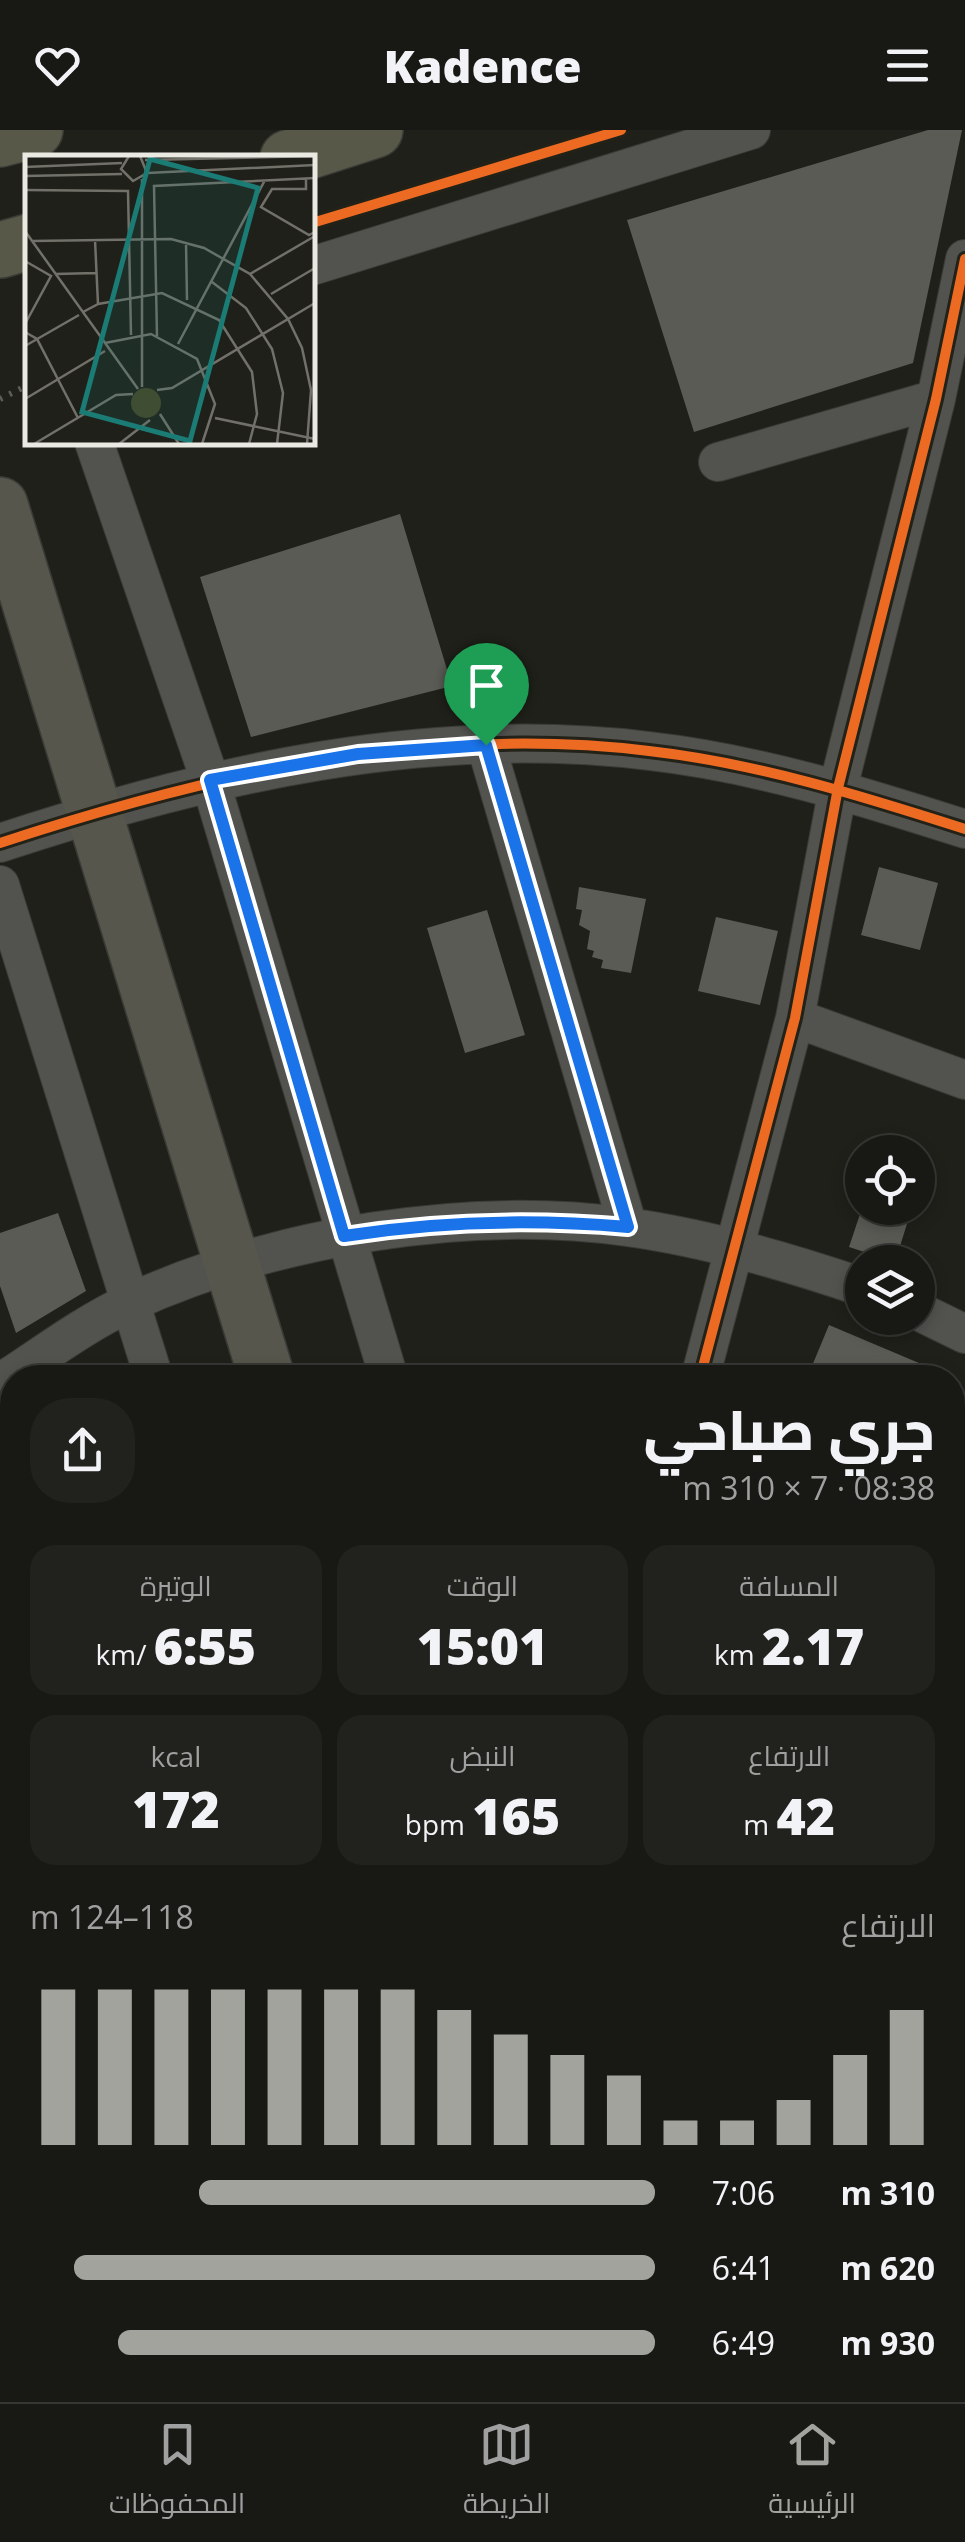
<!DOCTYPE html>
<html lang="ar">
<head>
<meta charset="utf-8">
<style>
	:root { --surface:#181814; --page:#21211d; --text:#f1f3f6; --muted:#9fa0a0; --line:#363734; --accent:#a3a39d }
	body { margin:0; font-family:"Open Sans",Cairo,sans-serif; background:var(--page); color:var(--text); direction:rtl; height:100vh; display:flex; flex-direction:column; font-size:38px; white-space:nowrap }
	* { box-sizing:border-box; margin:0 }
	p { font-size:32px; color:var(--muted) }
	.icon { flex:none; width:55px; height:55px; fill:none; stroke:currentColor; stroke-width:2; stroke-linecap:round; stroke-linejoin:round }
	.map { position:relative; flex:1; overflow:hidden; direction:ltr }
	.sheet { position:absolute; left:0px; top:1235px; width:965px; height:1038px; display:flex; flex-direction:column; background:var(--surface); border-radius:40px 40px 0 0; box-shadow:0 5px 15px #0003,0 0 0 2px var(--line); direction:rtl }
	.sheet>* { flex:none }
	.fabs { position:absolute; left:845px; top:1005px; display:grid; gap:20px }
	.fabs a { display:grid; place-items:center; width:90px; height:90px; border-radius:50%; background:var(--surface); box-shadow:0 5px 15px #0003,0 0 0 2px var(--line); font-size:50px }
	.pin { position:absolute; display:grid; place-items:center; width:85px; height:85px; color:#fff; margin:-102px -42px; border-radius:50% 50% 50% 0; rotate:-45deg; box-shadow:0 0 10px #0007 }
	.pin .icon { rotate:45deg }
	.round { display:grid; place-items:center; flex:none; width:105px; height:105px; border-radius:40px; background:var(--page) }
	.headline { display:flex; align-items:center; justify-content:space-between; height:170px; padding:0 30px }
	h1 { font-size:55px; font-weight:800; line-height:75px }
	.metrics { display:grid; grid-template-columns:repeat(3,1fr); gap:15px; height:170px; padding:10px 30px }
	.metrics div { display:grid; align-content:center; border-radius:25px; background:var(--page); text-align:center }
	.metrics b { font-size:50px; font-weight:800 }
	.metrics small { font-size:28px; font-weight:400 }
	.metrics p { font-size:28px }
	.chart { height:280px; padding:20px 30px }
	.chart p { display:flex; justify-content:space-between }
	.chart svg { width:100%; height:180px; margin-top:10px; stroke:var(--accent); stroke-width:6 }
	ul { padding:0 30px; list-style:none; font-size:32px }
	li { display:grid; grid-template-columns:160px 120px 1fr; align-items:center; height:75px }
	li i { height:25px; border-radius:12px; background:var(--accent) }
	header { display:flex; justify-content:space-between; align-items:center; height:130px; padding:0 30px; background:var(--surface); font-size:45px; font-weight:800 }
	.tab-bar { display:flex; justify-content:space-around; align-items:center; height:140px; border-top:2px solid var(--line); background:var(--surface); font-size:28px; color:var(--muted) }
	.tab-bar a { display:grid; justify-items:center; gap:5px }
	.tab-bar .active { color:var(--accent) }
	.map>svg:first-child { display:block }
	.building { fill:#5b5b56 }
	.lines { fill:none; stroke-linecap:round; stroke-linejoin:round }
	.street-casing { stroke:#3a3a36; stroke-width:40 }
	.secondary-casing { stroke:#3a3a36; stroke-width:58 }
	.primary-casing { stroke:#3a3a36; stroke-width:58 }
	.path { stroke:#5c5c58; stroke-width:6; stroke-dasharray:2.5 8; stroke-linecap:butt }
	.street { stroke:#52524f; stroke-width:38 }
	.secondary { stroke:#56564c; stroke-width:55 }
	.primary { stroke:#585849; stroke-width:55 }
	.cycleway-casing { stroke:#222218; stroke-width:16 }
	.cycleway { stroke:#ed6a23; stroke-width:10 }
	.route-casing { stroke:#fff; stroke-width:20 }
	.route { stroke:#1a73e8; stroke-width:12 }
	.inset-road { fill:none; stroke:#71716a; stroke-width:2.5 }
	.view { fill:#1a7c74; fill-opacity:0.15; stroke:#1a7c74; stroke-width:5 }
	.inset-edge { fill:none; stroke:#eaeae3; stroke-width:5 }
</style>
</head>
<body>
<header><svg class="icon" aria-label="menu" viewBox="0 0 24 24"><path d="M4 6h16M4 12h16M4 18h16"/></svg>Kadence<svg class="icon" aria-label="heart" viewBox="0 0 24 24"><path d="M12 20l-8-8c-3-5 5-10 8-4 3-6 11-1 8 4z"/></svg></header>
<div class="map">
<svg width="965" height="2272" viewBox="0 0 965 2272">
	<rect width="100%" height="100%" fill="#20201a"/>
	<path class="building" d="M928,0H962L913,233L694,302L627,90Z
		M400,384L452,556L251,607L200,447Z
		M879,737L938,753L920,820L861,805Z
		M579,757L646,769L631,843L601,838L603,830L592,827L594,821L587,819L590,801L579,795L582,780L576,779Z
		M487,780L525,905L465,923L427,798Z
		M716,787L778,801L760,875L698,861Z
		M862,1078H912L895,1132L849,1117Z
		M58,1083L86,1161L16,1203L0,1156V1103Z
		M829,1195L945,1244L944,1248H807Z
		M0,1355L12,1372V1381L0,1390Z
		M965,1713V1830L952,1842V1725Z
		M12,1842V1877L0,1865V1855Z
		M952,2115L965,2117V2272H919L904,2260H952Z"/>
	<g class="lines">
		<g class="street-casing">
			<path id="street" d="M312,136L751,0
				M94,312L210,650L389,1248
				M718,332L936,269
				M486,615L628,1097
				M0,713C210,644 426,594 649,621C756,633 862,666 965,699
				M0,755L154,1248
				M795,888L965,950
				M918,1181L965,1204
				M700,1248L795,888L838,658L936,269L965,129
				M0,1253C42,1226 84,1194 129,1173C276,1106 467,1075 627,1097C707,1108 786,1131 862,1157
				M952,1602L965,1589
				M952,1662L965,1675
				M0,1763L12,1751"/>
		</g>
		<g class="secondary-casing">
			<path id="secondary" d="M0,375L267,1248
				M0,1614L12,1624
				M0,1665L12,1676
				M798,2260L813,2272
				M33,2272L45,2260
				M564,2272L572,2260
				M682,2272H719"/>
		</g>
		<g class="primary-casing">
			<path id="primary" d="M0,9L35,0
				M288,28L375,0
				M1,120L28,112"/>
		</g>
		<path class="path" d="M0,269L28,255"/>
		<use href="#street" class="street"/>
		<use href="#secondary" class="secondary"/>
		<use href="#primary" class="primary"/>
		<g class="cycleway-casing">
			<path id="cycleway" d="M312,93L621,0
				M0,713C210,644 426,594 649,621C756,633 862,666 965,699
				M700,1248L795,888L838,658L936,269L965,129"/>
		</g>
		<use href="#cycleway" class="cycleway"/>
	</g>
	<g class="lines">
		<g class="route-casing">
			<path id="route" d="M486,615L628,1097C534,1089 438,1091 344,1106L210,650L358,624Z"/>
		</g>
		<use href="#route" class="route"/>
	</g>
	<g transform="translate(25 25)">
		<rect width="290" height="290" fill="#20201a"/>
		<path d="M106 248a15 15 0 1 1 30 0a15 15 0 1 1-30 0Z" fill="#464627"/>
		<path class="inset-road" d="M104,1L96,14L108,26L122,18L115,1M120,5L290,1M0,12L97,8M122,18L290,10M0,21L97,19M281,24V34H247L236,52L284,80L290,77M0,35L103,36L106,180M0,76L113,234M7,86L146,84L179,93L225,119L263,164L277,193L286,235L282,289M161,87L162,145M0,106L26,121L0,169M30,119L72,118M225,119L290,81M187,127L221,153L247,194L258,238L252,289M246,139L290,113M73,149L137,138L194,165L227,217L232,259L224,289M58,157L73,149L70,85M0,177L12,184L53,263M132,181L129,31L290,23M80,188L126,179L172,204L190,249L177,289M153,189L240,25M0,191L54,160M117,232V24M132,235L147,233L290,148M0,244L80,196M135,259L154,289M190,263L290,284M9,289L91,240L108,239M94,289L125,265"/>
		<path class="view" d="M125,4L233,33L165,286L57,257Z"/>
		<rect width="290" height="290" class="inset-edge"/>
	</g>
</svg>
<div class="fabs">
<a><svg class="icon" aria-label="locate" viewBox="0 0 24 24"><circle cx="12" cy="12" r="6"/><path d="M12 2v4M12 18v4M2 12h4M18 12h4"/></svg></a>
<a><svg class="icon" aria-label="layers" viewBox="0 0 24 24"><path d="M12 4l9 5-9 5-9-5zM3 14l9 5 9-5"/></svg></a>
</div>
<div class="pin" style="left:486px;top:615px;background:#1e9e55"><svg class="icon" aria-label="arrive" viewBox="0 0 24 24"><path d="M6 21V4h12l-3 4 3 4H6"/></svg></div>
<section class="sheet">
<div class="headline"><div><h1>جري صباحي</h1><p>08:38 · 7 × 310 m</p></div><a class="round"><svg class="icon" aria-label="share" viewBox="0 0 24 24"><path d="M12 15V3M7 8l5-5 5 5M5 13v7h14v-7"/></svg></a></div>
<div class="metrics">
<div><p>المسافة</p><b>2.17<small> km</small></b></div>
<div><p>الوقت</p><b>15:01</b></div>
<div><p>الوتيرة</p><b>6:55<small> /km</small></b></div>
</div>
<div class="metrics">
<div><p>الارتفاع</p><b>42<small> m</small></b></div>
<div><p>النبض</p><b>165<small> bpm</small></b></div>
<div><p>kcal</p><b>172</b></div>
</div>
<div class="chart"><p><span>الارتفاع</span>118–124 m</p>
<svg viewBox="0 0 160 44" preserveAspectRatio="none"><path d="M5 44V6M15 44V6M25 44V6M35 44V6M45 44V6M55 44V6M65 44V6M75 44V11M85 44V17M95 44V22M105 44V27M115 44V38M125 44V38M135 44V33M145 44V22M155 44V11"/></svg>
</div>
<ul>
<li><b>310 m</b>7:06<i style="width:73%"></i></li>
<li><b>620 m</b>6:41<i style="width:93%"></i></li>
<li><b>930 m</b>6:49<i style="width:86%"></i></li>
</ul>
</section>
</div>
<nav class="tab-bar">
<a class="active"><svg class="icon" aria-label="home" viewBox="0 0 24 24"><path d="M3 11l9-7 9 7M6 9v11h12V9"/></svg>الرئيسية</a>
<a><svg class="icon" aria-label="map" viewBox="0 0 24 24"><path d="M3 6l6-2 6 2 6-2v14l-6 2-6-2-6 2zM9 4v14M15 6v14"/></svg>الخريطة</a>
<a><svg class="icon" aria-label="saved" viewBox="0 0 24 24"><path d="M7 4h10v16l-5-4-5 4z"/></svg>المحفوظات</a>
</nav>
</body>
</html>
